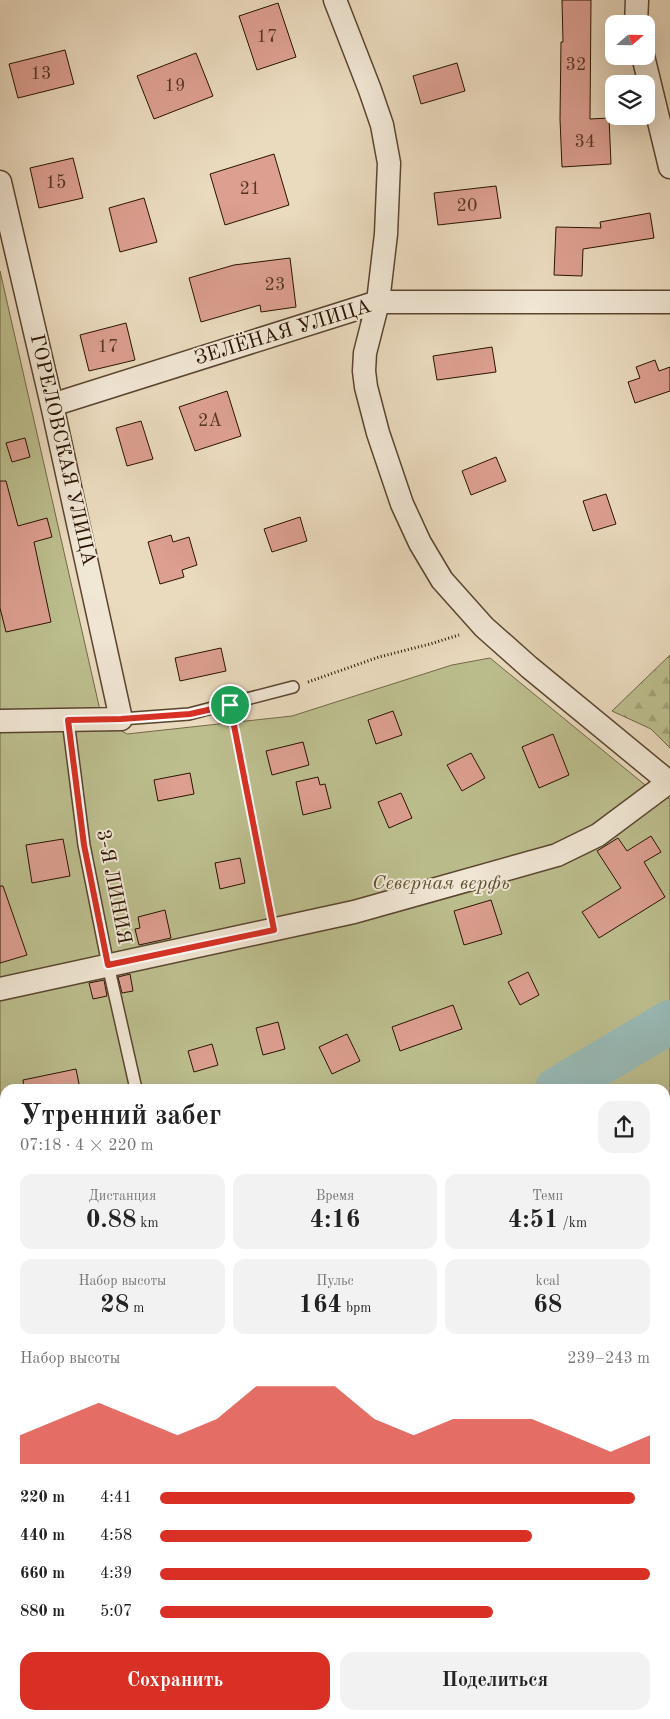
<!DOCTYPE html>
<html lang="ru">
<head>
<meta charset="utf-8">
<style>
	:root { --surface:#fff; --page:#f2f2f2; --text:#222; --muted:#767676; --accent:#d93025 }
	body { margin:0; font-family:"Old Standard TT",serif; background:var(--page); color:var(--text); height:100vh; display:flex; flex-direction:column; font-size:19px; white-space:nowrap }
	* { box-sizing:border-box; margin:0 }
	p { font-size:16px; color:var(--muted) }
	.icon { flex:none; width:28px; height:28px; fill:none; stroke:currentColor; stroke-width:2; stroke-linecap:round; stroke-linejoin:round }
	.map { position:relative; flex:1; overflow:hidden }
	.details { position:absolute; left:0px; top:1084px; width:670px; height:636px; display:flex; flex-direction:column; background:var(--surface); border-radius:15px 15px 0 0; box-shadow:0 5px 20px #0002 }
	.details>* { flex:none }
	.needle { width:32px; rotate:70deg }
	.controls { position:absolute; left:605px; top:15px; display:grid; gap:10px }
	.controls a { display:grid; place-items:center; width:50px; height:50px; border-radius:10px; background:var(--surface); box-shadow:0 5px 20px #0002; font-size:25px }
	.pin { position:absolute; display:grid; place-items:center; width:42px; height:42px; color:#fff; margin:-21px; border:2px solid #fff; border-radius:50%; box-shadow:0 1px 5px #0007 }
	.round { display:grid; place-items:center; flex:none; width:52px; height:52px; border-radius:15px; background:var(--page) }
	.overview { display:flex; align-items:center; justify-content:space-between; height:85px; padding:0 20px }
	h1 { font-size:28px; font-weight:600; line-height:38px }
	.figures { display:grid; grid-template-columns:repeat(3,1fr); gap:8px; height:85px; padding:5px 20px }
	.figures div { display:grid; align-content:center; border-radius:12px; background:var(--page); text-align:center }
	.figures b { font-size:25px; font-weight:600 }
	.figures small { font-size:14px; font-weight:400 }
	.figures p { font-size:14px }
	.chart { height:140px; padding:10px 20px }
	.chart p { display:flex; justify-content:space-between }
	.chart svg { width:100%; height:90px; margin-top:5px; fill:var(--accent); opacity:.7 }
	.cta { display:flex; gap:10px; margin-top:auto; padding:10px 20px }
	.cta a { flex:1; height:58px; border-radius:15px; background:var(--accent); color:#fff; font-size:20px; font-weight:600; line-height:58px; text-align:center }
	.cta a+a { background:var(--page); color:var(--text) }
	ul { padding:0 20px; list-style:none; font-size:16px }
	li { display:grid; grid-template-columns:80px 60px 1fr; align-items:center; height:38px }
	li i { height:12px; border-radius:6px; background:var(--accent) }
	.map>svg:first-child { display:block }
	.grass { fill:url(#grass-tufts); stroke:#736847 }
	.forest { fill:url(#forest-firs); stroke:#736847 }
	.garden { fill:#bcbe8e; stroke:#736847 }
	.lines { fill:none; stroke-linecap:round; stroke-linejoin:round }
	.river { stroke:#98bab6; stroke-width:44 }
	.building { fill:#dc9f90; stroke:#2a1300 }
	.service-casing { stroke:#5a4530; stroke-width:14 }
	.minor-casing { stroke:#5a4530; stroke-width:25 }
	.path { stroke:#2a1300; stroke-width:3; stroke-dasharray:1 2.5; stroke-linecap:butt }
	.service { stroke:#f1e7d5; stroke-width:11 }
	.minor { stroke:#f1e7d5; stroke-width:22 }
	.rail-casing { stroke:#2a1300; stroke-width:5.5 }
	.rail { stroke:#f1e7d5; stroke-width:4; stroke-dasharray:11; stroke-linecap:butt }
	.route-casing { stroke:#fff; stroke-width:10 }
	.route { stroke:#d93025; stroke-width:6 }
	.labels { text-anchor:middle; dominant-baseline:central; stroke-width:4; stroke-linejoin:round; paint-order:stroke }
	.number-label { font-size:18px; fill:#563624 }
	.street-label { font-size:20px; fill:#2a1300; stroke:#f1e7d5 }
	.park-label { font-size:20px; font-style:italic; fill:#5d4f32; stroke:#f1e7d5 }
</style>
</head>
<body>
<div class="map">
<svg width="670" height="1719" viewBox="0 0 670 1719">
	<defs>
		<pattern id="grass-tufts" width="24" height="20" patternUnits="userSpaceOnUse" patternTransform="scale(1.25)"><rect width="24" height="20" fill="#bcbe8e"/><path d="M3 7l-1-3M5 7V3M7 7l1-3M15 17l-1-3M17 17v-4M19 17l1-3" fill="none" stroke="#a2a279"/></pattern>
		<pattern id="forest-firs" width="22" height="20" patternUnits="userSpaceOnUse" patternTransform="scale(1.25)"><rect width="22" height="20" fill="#bcbe8e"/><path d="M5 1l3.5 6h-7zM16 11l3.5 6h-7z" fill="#a2a279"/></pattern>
	</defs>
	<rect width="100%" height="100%" fill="#eadabe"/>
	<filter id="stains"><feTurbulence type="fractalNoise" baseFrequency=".004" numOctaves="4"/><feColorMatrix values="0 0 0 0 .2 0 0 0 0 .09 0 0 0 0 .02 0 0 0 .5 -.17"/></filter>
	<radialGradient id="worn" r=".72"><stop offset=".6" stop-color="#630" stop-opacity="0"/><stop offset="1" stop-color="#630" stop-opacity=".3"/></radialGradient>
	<path class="grass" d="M670,1667V1719H463L472,1715H665V1670Z"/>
	<path class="forest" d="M670,655V748L651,729L612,711Z
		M214,1715H472L463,1719H207Z"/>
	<path class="garden" d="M0,271L102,719L127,734L292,716L452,665L490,658L655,793L670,799V1259L665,1262V1089H5V1636L0,1639Z"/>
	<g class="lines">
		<path class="river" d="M557,1089L670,1022
			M0,1382L5,1377"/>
	</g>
	<path class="building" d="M562,0H591L590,119L609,118L611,164L562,167L560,119L561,42H563Z
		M278,3L296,57L257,70L239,16Z
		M65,50L74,84L18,98L9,64Z
		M196,53L213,96L154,119L137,76Z
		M457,63L465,91L421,104L413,76Z
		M274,154L289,205L225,225L210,174Z
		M73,158L83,198L39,208L30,168Z
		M496,186L501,218L438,225L434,193Z
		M144,198L157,242L120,252L109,208Z
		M650,213L654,238L583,249L582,276L554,275L556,227L601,228L600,222Z
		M290,258L296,307L261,312L260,305L201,322L189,278L234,265Z
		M126,323L135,360L89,371L80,335Z
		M492,347L496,372L437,380L433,356Z
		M655,360L659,371L670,367V391L635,403L628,382L640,378L636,367Z
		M227,391L241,436L195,451L179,407Z
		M141,421L153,459L127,466L116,428Z
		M25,438L30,457L12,462L6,443Z
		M496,457L506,481L471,495L462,471Z
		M0,481H6L18,526L47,518L52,537L34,542L51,622L6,632L0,608Z
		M606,494L616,524L593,531L583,501Z
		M300,517L307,541L272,552L264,529Z
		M171,535L173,542L189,537L197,565L182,570L184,577L160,584L148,542Z
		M221,648L226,671L180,681L175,658Z
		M393,711L402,735L376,744L368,720Z
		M553,734L569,775L539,788L522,747Z
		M303,742L309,765L272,775L266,751Z
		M471,753L485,778L462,791L447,765Z
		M190,773L194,794L158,801L154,780Z
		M318,777L320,785L325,784L331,808L303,815L296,782Z
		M401,793L412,818L389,828L378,802Z
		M651,836L661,852L644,862L665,897L599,938L582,912L621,888L597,851L618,838L627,851Z
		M63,839L70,876L32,883L26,845Z
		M240,858L245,883L220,889L215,863Z
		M0,886H3L27,955L0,963Z
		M491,900L502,934L464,945L454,911Z
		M165,910L171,938L139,945L135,929L140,928L138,917Z
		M528,972L539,995L520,1005L508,982Z
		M130,974L133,991L122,993L118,977Z
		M104,980L107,996L93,999L89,983Z
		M453,1005L462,1029L400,1051L392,1027Z
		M278,1022L285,1049L263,1055L256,1028Z
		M347,1034L360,1061L332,1074L319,1047Z
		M212,1044L218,1065L194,1072L188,1051Z
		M76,1069L80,1089H24L23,1080Z"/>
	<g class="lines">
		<g class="service-casing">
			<path id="service" d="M121,719L189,714L293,687
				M68,720L84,845L108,965L136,1089"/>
		</g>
		<g class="minor-casing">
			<path id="minor" d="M335,0L370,90L382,125L389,163L386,234L378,302L365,353L364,371L366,387L378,433L402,504L420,543L442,580L484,627L529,667L670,783
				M636,24L637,0
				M643,56L670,167
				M0,182L52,405L121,719L0,721
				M52,405L378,302H670
				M0,989L354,912L557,855L598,835L669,782
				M665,1272L670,1270
				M0,1658L5,1656"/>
		</g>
		<path class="path" d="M308,682L379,657L430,644L459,635
			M233,720L270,908
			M0,1388L5,1407
			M0,1456L5,1453
			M665,1544L670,1541
			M106,1715L107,1719"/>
		<use href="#service" class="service"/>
		<use href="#minor" class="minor"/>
		<g class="rail-casing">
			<path id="rail" d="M665,1353L670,1350
				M665,1368L670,1366
				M0,1699L5,1697
				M0,1718L5,1715"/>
		</g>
		<use href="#rail" class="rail"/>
	</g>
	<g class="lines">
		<g class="route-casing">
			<path id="route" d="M230,705L274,930L108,965L84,845L68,720L121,719L190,714Z"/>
		</g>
		<use href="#route" class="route"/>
	</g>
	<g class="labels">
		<g class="number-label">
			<text x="267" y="37">17</text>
			<text x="576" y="65">32</text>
			<text x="41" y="74">13</text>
			<text x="175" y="86">19</text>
			<text x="585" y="142">34</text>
			<text x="56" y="183">15</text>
			<text x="250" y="189">21</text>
			<text x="467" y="206">20</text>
			<text x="275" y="285">23</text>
			<text x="108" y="347">17</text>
			<text x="210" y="421">2А</text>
		</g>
		<g class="street-label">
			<text transform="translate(283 333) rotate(-17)">ЗЕЛЁНАЯ УЛИЦА</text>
			<text transform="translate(62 450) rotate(77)">ГОРЕЛОВСКАЯ УЛИЦА</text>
			<text transform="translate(113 887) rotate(79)">3-Я ЛИНИЯ</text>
		</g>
		<g class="park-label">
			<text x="441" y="884">Северная верфь</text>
		</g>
	</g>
	<rect width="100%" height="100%" filter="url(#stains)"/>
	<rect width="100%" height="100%" fill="url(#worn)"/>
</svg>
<div class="controls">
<a><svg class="needle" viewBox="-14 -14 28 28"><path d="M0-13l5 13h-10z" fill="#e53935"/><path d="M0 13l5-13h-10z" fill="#767676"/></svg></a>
<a><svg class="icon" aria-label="layers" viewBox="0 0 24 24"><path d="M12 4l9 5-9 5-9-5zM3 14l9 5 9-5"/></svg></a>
</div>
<div class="pin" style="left:230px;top:705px;background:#1e9e55"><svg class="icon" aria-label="arrive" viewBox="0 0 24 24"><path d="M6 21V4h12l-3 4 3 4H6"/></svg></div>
<section class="details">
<div class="overview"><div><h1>Утренний забег</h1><p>07:18 · 4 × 220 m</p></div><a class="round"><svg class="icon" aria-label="share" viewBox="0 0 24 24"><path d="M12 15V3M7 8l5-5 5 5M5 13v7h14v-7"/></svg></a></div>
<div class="figures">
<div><p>Дистанция</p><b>0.88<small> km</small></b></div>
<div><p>Время</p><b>4:16</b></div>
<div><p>Темп</p><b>4:51<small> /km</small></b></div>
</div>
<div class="figures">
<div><p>Набор высоты</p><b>28<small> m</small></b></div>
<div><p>Пульс</p><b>164<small> bpm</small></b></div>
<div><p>kcal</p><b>68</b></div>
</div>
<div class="chart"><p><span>Набор высоты</span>239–243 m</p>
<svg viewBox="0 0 160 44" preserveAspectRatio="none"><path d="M0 44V30L10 22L20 14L30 22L40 30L50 22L60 6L70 6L80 6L90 22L100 30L110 22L120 22L130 22L140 30L150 38L160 30V44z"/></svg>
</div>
<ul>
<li><b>220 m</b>4:41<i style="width:97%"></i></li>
<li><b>440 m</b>4:58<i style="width:76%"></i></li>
<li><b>660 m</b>4:39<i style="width:100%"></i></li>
<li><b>880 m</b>5:07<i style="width:68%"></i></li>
</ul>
<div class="cta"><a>Сохранить</a><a>Поделиться</a></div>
</section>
</div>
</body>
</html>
